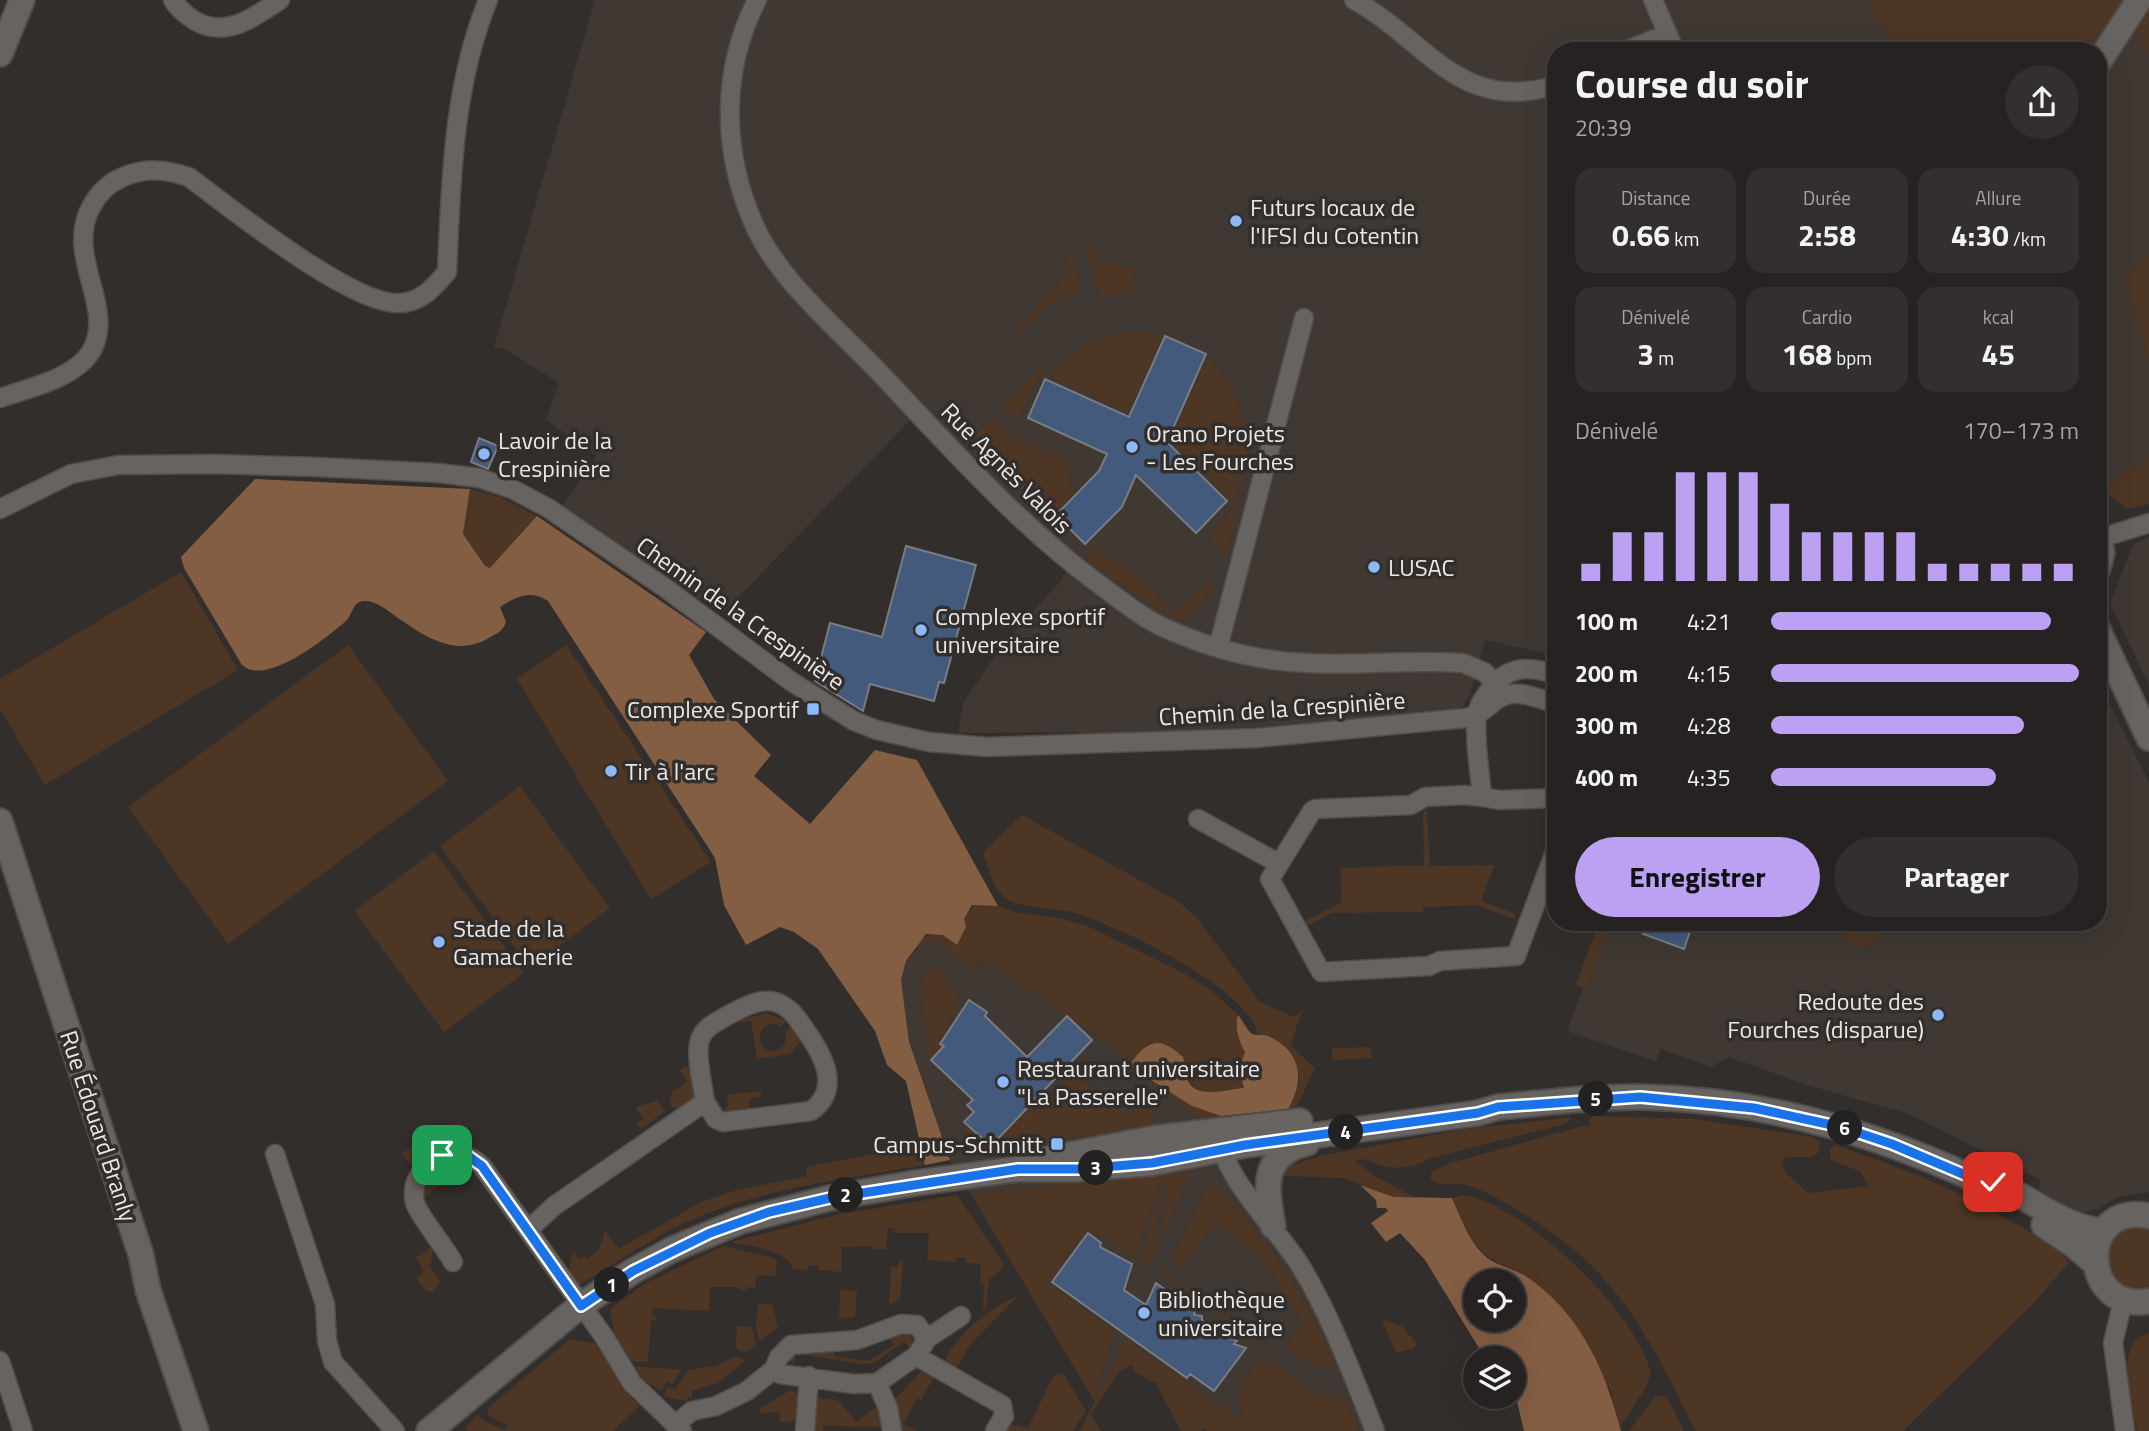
<!DOCTYPE html>
<html lang="fr">
<head>
<meta charset="utf-8">
<style>
	:root { --surface:#262221; --page:#322f2e; --text:#f1f3f6; --muted:#a4a4a5; --line:#423f3f; --accent:#bca0f2 }
	body { margin:0; font-family:"Titillium Web",sans-serif; background:var(--page); color:var(--text); height:100vh; display:flex; flex-direction:column; font-size:26px; white-space:nowrap }
	* { box-sizing:border-box; margin:0 }
	p { font-size:23px; color:var(--muted) }
	.icon { flex:none; width:38px; height:38px; fill:none; stroke:currentColor; stroke-width:2; stroke-linecap:round; stroke-linejoin:round }
	.map { position:relative; flex:1; overflow:hidden }
	.details { position:absolute; left:1547px; top:42px; width:560px; height:889px; display:flex; flex-direction:column; background:var(--surface); border-radius:28px; box-shadow:0 7px 28px #0002,0 0 0 2px var(--line) }
	.details>* { flex:none }
	.controls { position:absolute; left:1463px; top:1269px; display:grid; gap:14px }
	.controls a { display:grid; place-items:center; width:63px; height:63px; border-radius:50%; background:var(--surface); box-shadow:0 7px 28px #0002,0 0 0 2px var(--line); font-size:35px }
	.pin { position:absolute; display:grid; place-items:center; width:60px; height:60px; color:#fff; margin:-30px; border-radius:14px; box-shadow:0 4px 10px #0006 }
	.km { position:absolute; width:35px; height:35px; margin:-18px; border-radius:50%; background:#222; color:#fff; font-size:19px; line-height:35px; text-align:center }
	.round { display:grid; place-items:center; flex:none; width:74px; height:74px; border-radius:37px; background:var(--page) }
	.headline { display:flex; align-items:center; justify-content:space-between; height:119px; padding:0 28px }
	h1 { font-size:38px; font-weight:700; line-height:52px }
	.stats { display:grid; grid-template-columns:repeat(3,1fr); gap:10px; height:119px; padding:7px 28px }
	.stats div { display:grid; align-content:center; border-radius:18px; background:var(--page); text-align:center }
	.stats b { font-size:30px; font-weight:700 }
	.stats small { font-size:19px; font-weight:400 }
	.stats p { font-size:19px }
	.chart { height:196px; padding:14px 28px }
	.chart p { display:flex; justify-content:space-between }
	.chart svg { width:100%; height:126px; margin-top:7px; stroke:var(--accent); stroke-width:6 }
	.cta { display:flex; gap:14px; margin-top:auto; padding:14px 28px }
	.cta a { flex:1; height:80px; border-radius:42px; background:var(--accent); color:#111; font-size:28px; font-weight:700; line-height:80px; text-align:center }
	.cta a+a { background:var(--page); color:var(--text) }
	ul { padding:0 28px; list-style:none; font-size:23px }
	li { display:grid; grid-template-columns:112px 84px 1fr; align-items:center; height:52px }
	li i { height:18px; border-radius:9px; background:var(--accent) }
	.map>svg:first-child { display:block }
	.built { fill:#403832 }
	.green { fill:#4e3625 }
	.forest { fill:#845e43; fill-rule:evenodd }
	.building { fill:#435a7d; stroke:#7a7c7f; stroke-width:2 }
	.lines { fill:none; stroke-linecap:round; stroke-linejoin:round }
	.street-casing { stroke:#504d4b; stroke-width:21 }
	.secondary-casing { stroke:#504d4b; stroke-width:28 }
	.street { stroke:#666360; stroke-width:18 }
	.secondary { stroke:#666360; stroke-width:24 }
	.route-casing { stroke:#fff; stroke-width:14 }
	.route { stroke:#1a73e8; stroke-width:9 }
	.poi-dot { fill:#8cb9fc; stroke:#322e2c; stroke-width:2.5 }
	.labels { text-anchor:middle; dominant-baseline:central; stroke-width:7; stroke-linejoin:round; paint-order:stroke }
	.poi-label { font-size:24px; fill:#eae8e6; stroke:#322e2c; text-anchor:start }
	.street-label { font-size:24px; fill:#eae8e6; stroke:#322e2c }
</style>
</head>
<body>
<div class="map">
<svg width="2149" height="1431" viewBox="0 0 2149 1431">
	<rect width="100%" height="100%" fill="#322e2c"/>
	<path class="built" d="M595,0H1868L1895,51H1556V655L1485,640L1469,696L1463,707L1446,713L1081,740L1078,732L958,733L963,703L1003,644L1059,583L1073,562L922,408L722,614L562,506L597,456L546,420L559,383L507,350L494,347Z
		M2127,19L2149,34V254L2124,275L2149,365V457L2100,489L2098,63Z
		M2149,537V685L2110,603L2133,545Z
		M2098,681L2149,782V1192L2117,1197L2098,1209L2079,1213L2038,1190L2041,1180L1909,1114L1807,1085L1729,1057L1711,1067L1661,1049L1656,1061L1567,1031L1583,988L1576,985L1599,922H2098Z
		M931,933L978,968L984,960L1133,1060L1130,1065L1192,1106L1218,1130L1221,1150L1273,1226L1375,1431H1207L1205,1428L1200,1431H1181L1156,1383L1136,1373L1132,1365L1119,1372L1097,1405L950,1160L909,1042L901,980L906,961Z"/>
	<path class="green" d="M1868,0H2149V54L2127,20L2098,51H1895Z
		M1085,243L1096,246L1093,258L1136,269L1130,292L1100,298Z
		M1071,251L1081,290L1045,308L1020,331L1015,328L1071,270L1063,261Z
		M2149,254V365L2124,275Z
		M1134,332L1163,335L1128,412L1049,376C1071,349 1099,335 1134,332Z
		M1208,357C1247,395 1259,453 1233,501L1170,441Z
		M1043,365L1046,367L1027,396L1020,418L1000,409Z
		M992,419L1005,424L1003,431L1067,460L1070,484L1076,491L1050,519L972,439Z
		M2149,457V504L2128,509L2100,489Z
		M470,489L500,497L537,516L491,568L485,566L463,534Z
		M1241,497L1225,557L1209,539Z
		M1094,547L1114,566L1120,561L1176,612L1212,576C1208,598 1200,607 1184,622L1130,592L1084,558Z
		M181,572L238,670L45,785L0,709V679Z
		M348,645L448,781L228,944L128,807Z
		M566,645L711,862L651,899L517,679Z
		M520,786L610,908L530,968L440,846Z
		M1427,810L1430,866L1494,865L1481,901L1516,914L1514,919L1476,905L1423,907V912L1332,913L1303,928L1301,923L1342,902L1340,868L1424,865L1423,813Z
		M1022,815L1179,902L1196,917L1260,1002L1294,1017L1302,1011L1291,1043L1294,1049L1315,1068L1297,1106L1288,1109C1301,1087 1305,1067 1283,1048C1275,1041 1269,1035 1258,1034C1246,987 1121,927 1075,913C1055,907 1026,910 1007,899C993,890 988,867 983,852Z
		M434,851L524,973L444,1032L354,911Z
		M975,903L998,906L1019,913L1060,918L1092,928L1185,974L1212,991L1238,1015L1236,1025L1245,1052L1239,1074L1245,1088C1232,1088 1213,1096 1201,1091C1174,1080 1191,1041 1149,1043L1133,1060L984,960L975,970C969,966 961,962 956,957C940,943 935,932 914,950C924,930 941,929 957,945L966,928L964,919Z
		M1599,922H1612L1587,989L1576,985Z
		M1841,922H1881C1882,945 1860,955 1844,939Z
		M933,967L949,975L944,983L959,993L952,1006L957,1010L937,1041L944,1046L932,1059L929,1056L920,986L924,972Z
		M765,1013L787,1021L781,1026L774,1023L764,1027C757,1036 759,1045 769,1051L779,1050L785,1044L786,1031L792,1026L802,1039L790,1054L757,1059L751,1020L741,1023L739,1021Z
		M1371,1047L1372,1058L1332,1060V1048Z
		M685,1066L695,1069L698,1094L679,1108L672,1107L669,1103L672,1092L687,1082L680,1070Z
		M1129,1066L1192,1106L1221,1116L1208,1119L1194,1114Z
		M1068,1071L1132,1115L1139,1105L1155,1116L1150,1124L1136,1128L1135,1124L1117,1127V1131L966,1155L963,1130L968,1125L991,1146L1043,1092L1061,1108L1075,1095L1062,1081Z
		M761,1091V1096L750,1098L749,1109L724,1114L722,1111L728,1106L727,1095Z
		M657,1101L665,1111L641,1129L636,1123L643,1118L635,1107Z
		M1593,1116L1695,1119L1812,1137L1821,1142L1818,1153L1810,1157H1786L1781,1163L1787,1174L1808,1193L1868,1186L1861,1172L1831,1160L1830,1149L1835,1145C1903,1168 1969,1194 2031,1233C2044,1242 2060,1250 2069,1262L2034,1303L1903,1431H1696C1670,1380 1643,1322 1604,1279C1576,1247 1538,1221 1502,1201C1489,1194 1476,1187 1462,1184C1451,1182 1440,1187 1431,1180V1173L1447,1164L1583,1126L1588,1127L1592,1124L1588,1121Z
		M1572,1117L1565,1124L1431,1158C1412,1169 1385,1172 1367,1159L1355,1161L1373,1175L1414,1197H1394L1342,1178L1283,1176L1287,1167L1320,1156L1466,1129Z
		M439,1139L444,1145L442,1148L411,1164L402,1154L417,1142L422,1149L429,1144L432,1146Z
		M920,1145L925,1165C847,1179 769,1187 696,1218C654,1235 619,1263 580,1284L574,1282L568,1272L573,1252L579,1260L585,1257L587,1259L599,1250L605,1231L619,1249L701,1202L737,1190L807,1176L806,1167Z
		M446,1163H468V1166L423,1198C419,1180 432,1170 446,1163Z
		M1186,1172L1190,1174L1160,1242L1158,1240L1168,1189L1158,1184L1135,1258L1087,1227L1047,1283L1114,1331L1093,1399L972,1195C1043,1184 1114,1184 1186,1172Z
		M1213,1186L1218,1187C1262,1230 1312,1306 1334,1365C1316,1374 1300,1357 1286,1347L1303,1323L1263,1259L1215,1223L1181,1268L1170,1260L1205,1192Z
		M1160,1191L1163,1192L1152,1242L1158,1247L1149,1267L1140,1261Z
		M957,1195L1003,1263L1001,1271L989,1279L986,1307L983,1309L984,1285L980,1284L981,1264L966,1263V1258L956,1257L955,1262L927,1260L929,1233H895V1229L888,1228L886,1250L872,1249V1246L841,1247L842,1272L818,1270V1266L809,1265L808,1270L793,1269C786,1249 749,1246 731,1242L836,1215Z
		M1463,1195C1525,1205 1636,1311 1651,1373L1646,1387L1620,1427L1610,1389L1514,1269C1474,1256 1468,1234 1452,1198Z
		M2124,1225H2149V1291H2129L2114,1280L2105,1260V1248Z
		M434,1245L430,1267L441,1282L432,1292L427,1291L416,1278L424,1272L416,1258Z
		M723,1246L774,1258L777,1262L775,1276L757,1275L755,1288L747,1287L746,1290L739,1289V1287H710L709,1311L653,1308L652,1316H656V1320H651L648,1362L631,1361L614,1332L610,1309L646,1283Z
		M899,1260H903L900,1298L889,1305L891,1267H898Z
		M1164,1271L1256,1339L1257,1344L1162,1277Z
		M840,1290L857,1291L855,1317L839,1318Z
		M1017,1297L969,1346L956,1370L945,1364C945,1344 997,1301 1017,1297Z
		M758,1303L772,1305L778,1327L760,1341L756,1327Z
		M1385,1320L1402,1326L1416,1343L1414,1348L1397,1353L1382,1322Z
		M737,1326L752,1327L756,1345L747,1352L738,1350L736,1346Z
		M904,1331L914,1340L911,1349L904,1342L874,1363L863,1364L796,1354L793,1364L789,1359L790,1353L835,1347L834,1356L868,1361L894,1345L888,1336Z
		M2149,1333V1431H2137C2132,1403 2112,1343 2149,1333Z
		M570,1339L598,1344L628,1395L640,1406L613,1431H468L465,1427L478,1415L484,1421L505,1430L509,1426L488,1415V1408Z
		M1128,1341L1240,1419L1244,1415C1231,1393 1247,1377 1259,1358L1265,1363L1271,1361C1291,1376 1319,1403 1345,1397L1358,1431H1207L1205,1428L1200,1431H1181L1156,1383L1136,1373L1132,1365L1119,1372L1091,1414L1101,1431H1080L1124,1343Z
		M735,1356L746,1360L718,1383L692,1391V1397H688L687,1402L664,1396L668,1387L675,1389L689,1370L716,1366Z
		M634,1366L681,1370L673,1384L667,1382L661,1391L644,1380Z
		M921,1372L934,1377L921,1400L917,1398L903,1424L916,1431H903L896,1427L895,1399Z
		M1063,1373L1086,1411L1073,1431H1005L1008,1424L1028,1428L1054,1375Z
		M789,1391L795,1392L799,1399L797,1421L780,1422L779,1412L761,1413L760,1408Z
		M1662,1395L1669,1400L1684,1431H1629L1655,1397Z
		M813,1396L839,1401L856,1422L879,1405L883,1427L823,1426V1431H811Z"/>
	<path class="forest" d="M255,479L470,489L463,534L485,566L490,568L537,516L706,632L689,655L714,699L771,755L754,776L810,824L875,750L917,760L998,906L972,905L964,919L966,927L957,945L943,935L926,934L906,961L901,980L909,1042L950,1160L925,1165L906,1081L887,1065L875,1031L818,949L794,932L780,927L746,945L724,905L715,858L548,601C530,589 516,597 500,607L506,622C503,632 495,634 487,639C453,658 421,634 394,615C386,609 375,601 365,601C352,600 353,616 345,622C326,638 266,687 242,665L184,568L181,557Z
		M1238,1015C1242,1019 1247,1030 1251,1033C1255,1036 1263,1034 1268,1036C1302,1051 1305,1081 1288,1109L1221,1116L1192,1106L1129,1066C1146,1041 1158,1034 1183,1057C1186,1064 1185,1073 1187,1079C1196,1101 1228,1089 1244,1088L1239,1070L1245,1052C1239,1041 1234,1027 1238,1015Z
		M1360,1185L1394,1197L1452,1198C1462,1220 1472,1252 1496,1263C1509,1269 1522,1272 1534,1282C1583,1319 1606,1373 1621,1431H1524L1514,1389V1358H1490L1482,1353L1425,1260L1400,1233L1386,1242L1371,1223L1388,1211L1386,1208H1377L1376,1200ZM1514,1281V1320H1475V1281Z"/>
	<path class="building" d="M1165,336L1206,354L1167,442L1227,501L1196,533L1136,475L1122,507L1085,544L1056,515L1099,471L1107,454L1028,418L1045,379L1129,417Z
		M479,438L498,446L488,469L471,462Z
		M906,546L976,565L944,683L939,682L934,701L870,684L863,711L815,681L830,623L882,637Z
		M1647,922H1693L1684,949L1643,934Z
		M969,1000L987,1012L985,1016L1027,1057L1067,1016L1092,1040L991,1146L964,1122L974,1112L967,1105L973,1100L931,1060L944,1046L940,1044Z
		M1088,1233L1101,1243L1100,1247L1132,1264L1124,1290L1146,1305L1156,1283L1181,1301V1306L1195,1310L1194,1315L1202,1316V1321L1217,1326L1215,1330H1222L1223,1335L1237,1341L1234,1344L1246,1348L1214,1391L1190,1374L1187,1378L1052,1282Z"/>
	<g class="lines">
		<g class="street-casing">
			<path id="street" d="M173,0C177,7 182,11 188,16C221,42 251,19 280,0
				M757,0C721,70 722,151 753,222C777,279 836,327 878,371C950,447 1019,526 1104,588C1123,602 1144,619 1165,628C1209,648 1258,661 1306,663C1358,666 1411,659 1463,663L1484,672L1506,694
				M1354,0C1426,39 1459,115 1556,85
				M1653,0L1675,51
				M1625,51L1667,34
				M0,398C29,388 78,378 93,348C114,304 65,256 91,207C98,194 107,184 121,178C145,167 164,169 189,177C229,207 354,307 400,303C422,302 434,287 447,272C451,180 453,86 488,0
				M0,509L71,474L118,465L215,464L317,467L439,473L479,478L512,489L548,508L664,587L792,682L854,721L877,730L929,742L987,747L1257,738L1466,718C1479,715 1486,709 1495,701C1514,686 1536,698 1556,704
				M2101,538L2149,523
				M1218,648L1304,318
				M1556,675C1528,665 1506,666 1489,691C1483,698 1478,705 1477,715C1474,741 1480,771 1482,797L1465,795L1425,797L1411,805L1315,809L1312,811L1270,879L1321,972L1429,966L1440,961L1516,956L1556,849
				M1482,797L1500,800L1556,798
				M1198,819L1278,863
				M1220,1140C1226,1180 1277,1229 1300,1265C1332,1318 1352,1374 1375,1431
				M275,1154L325,1304L327,1341L333,1362L395,1431
				M529,1229L554,1206L705,1102C703,1084 696,1061 699,1043C702,1029 714,1023 725,1017C738,1010 755,1000 770,1001C788,1003 797,1018 806,1031C823,1055 842,1089 811,1111L723,1122L716,1119L705,1102
				M453,1262C445,1247 419,1216 415,1203C406,1164 456,1139 482,1166L605,1338L632,1383L682,1431
				M2123,1300L2113,1343L2125,1431
				M925,1340L961,1316
				M916,1356L1002,1405L1004,1416L995,1431
				M0,1361L23,1431
				M877,1383L888,1408L892,1431
				M676,1424L692,1411L716,1406L747,1391L774,1369L779,1357L791,1345L857,1340L901,1324L917,1325L925,1336L924,1344L916,1356L877,1383L854,1384L780,1374L774,1369
				M805,1431L809,1376"/>
		</g>
		<g class="secondary-casing">
			<path id="secondary" d="M0,54L22,0
				M2098,63L2139,0
				M2098,532L2102,553L2098,568
				M2098,630L2149,738
				M0,821L141,1255L148,1290L196,1431
				M1042,1160L1156,1138L1300,1121
				M2149,1216C2077,1201 2079,1314 2149,1301
				M2044,1225L2075,1246L2095,1263
				M1273,1226C1266,1186 1260,1156 1307,1143
				M429,1431L581,1305L633,1271L673,1249L741,1221L830,1198L915,1183L1018,1169H1078L1152,1163L1245,1145L1478,1113L1498,1107C1546,1103 1594,1096 1642,1097C1760,1099 1871,1131 1977,1180C2021,1185 2052,1226 2103,1231"/>
		</g>
		<use href="#street" class="street"/>
		<use href="#secondary" class="secondary"/>
	</g>
	<g class="lines">
		<g class="route-casing">
			<path id="route" d="M442,1155L468,1156L482,1166L581,1306L633,1271L710,1233L769,1212L830,1198L1018,1169H1079L1152,1163L1245,1145L1478,1113L1498,1107L1640,1097L1754,1108L1841,1127L1892,1144L1977,1180L1993,1182"/>
		</g>
		<use href="#route" class="route"/>
	</g>
	<g class="poi-dot">
		<circle cx="1236" cy="221" r="7"/>
		<circle cx="1132" cy="447" r="7"/>
		<circle cx="484" cy="454" r="7"/>
		<circle cx="1374" cy="567" r="7"/>
		<circle cx="921" cy="630" r="7"/>
		<rect x="806" y="702" width="14" height="14" rx="3.5"/>
		<circle cx="611" cy="771" r="7"/>
		<circle cx="439" cy="942" r="7"/>
		<circle cx="1938" cy="1015" r="7"/>
		<circle cx="1003" cy="1082" r="7"/>
		<rect x="1050" y="1137" width="14" height="14" rx="3.5"/>
		<circle cx="1144" cy="1313" r="7"/>
	</g>
	<g class="labels">
		<g class="poi-label">
			<text x="1250" y="207">Futurs locaux de<tspan x="1250" dy="28">l'IFSI du Cotentin</tspan></text>
			<text x="1146" y="433">Orano Projets<tspan x="1146" dy="28">- Les Fourches</tspan></text>
			<text x="498" y="440">Lavoir de la<tspan x="498" dy="28">Crespinière</tspan></text>
			<text x="1388" y="567">LUSAC</text>
			<text x="935" y="616">Complexe sportif<tspan x="935" dy="28">universitaire</tspan></text>
			<text x="799" y="709" text-anchor="end">Complexe Sportif</text>
			<text x="625" y="771">Tir à l'arc</text>
			<text x="453" y="928">Stade de la<tspan x="453" dy="28">Gamacherie</tspan></text>
			<text x="1924" y="1001" text-anchor="end">Redoute des<tspan x="1924" dy="28">Fourches (disparue)</tspan></text>
			<text x="1017" y="1068">Restaurant universitaire<tspan x="1017" dy="28">"La Passerelle"</tspan></text>
			<text x="1043" y="1144" text-anchor="end">Campus-Schmitt</text>
			<text x="1158" y="1299">Bibliothèque<tspan x="1158" dy="28">universitaire</tspan></text>
		</g>
		<g class="street-label">
			<text transform="translate(1007 468) rotate(45)">Rue Agnès Valois</text>
			<text transform="translate(741 613) rotate(35)">Chemin de la Crespinière</text>
			<text transform="translate(1282 708) rotate(-4)">Chemin de la Crespinière</text>
			<text transform="translate(99 1126) rotate(72)">Rue Édouard Branly</text>
		</g>
	</g>
</svg>
<div class="controls">
<a><svg class="icon" aria-label="locate" viewBox="0 0 24 24"><circle cx="12" cy="12" r="6"/><path d="M12 2v4M12 18v4M2 12h4M18 12h4"/></svg></a>
<a><svg class="icon" aria-label="layers" viewBox="0 0 24 24"><path d="M12 4l9 5-9 5-9-5zM3 14l9 5 9-5"/></svg></a>
</div>
<div class="pin" style="left:442px;top:1155px;background:#1e9e55"><svg class="icon" aria-label="arrive" viewBox="0 0 24 24"><path d="M6 21V4h12l-3 4 3 4H6"/></svg></div>
<div class="pin" style="left:1993px;top:1182px;background:#d93025"><svg class="icon" aria-label="check" viewBox="0 0 24 24"><path d="M5 12l5 5 9-10"/></svg></div>
<b class="km" style="left:612px;top:1285px">1</b>
<b class="km" style="left:846px;top:1195px">2</b>
<b class="km" style="left:1096px;top:1168px">3</b>
<b class="km" style="left:1346px;top:1132px">4</b>
<b class="km" style="left:1596px;top:1099px">5</b>
<b class="km" style="left:1845px;top:1128px">6</b>
<section class="details">
<div class="headline"><div><h1>Course du soir</h1><p>20:39</p></div><a class="round"><svg class="icon" aria-label="share" viewBox="0 0 24 24"><path d="M12 15V3M7 8l5-5 5 5M5 13v7h14v-7"/></svg></a></div>
<div class="stats">
<div><p>Distance</p><b>0.66<small> km</small></b></div>
<div><p>Durée</p><b>2:58</b></div>
<div><p>Allure</p><b>4:30<small> /km</small></b></div>
</div>
<div class="stats">
<div><p>Dénivelé</p><b>3<small> m</small></b></div>
<div><p>Cardio</p><b>168<small> bpm</small></b></div>
<div><p>kcal</p><b>45</b></div>
</div>
<div class="chart"><p><span>Dénivelé</span>170–173 m</p>
<svg viewBox="0 0 160 44" preserveAspectRatio="none"><path d="M5 44V38M15 44V27M25 44V27M35 44V6M45 44V6M55 44V6M65 44V17M75 44V27M85 44V27M95 44V27M105 44V27M115 44V38M125 44V38M135 44V38M145 44V38M155 44V38"/></svg>
</div>
<ul>
<li><b>100 m</b>4:21<i style="width:91%"></i></li>
<li><b>200 m</b>4:15<i style="width:100%"></i></li>
<li><b>300 m</b>4:28<i style="width:82%"></i></li>
<li><b>400 m</b>4:35<i style="width:73%"></i></li>
</ul>
<div class="cta"><a>Enregistrer</a><a>Partager</a></div>
</section>
</div>
</body>
</html>
